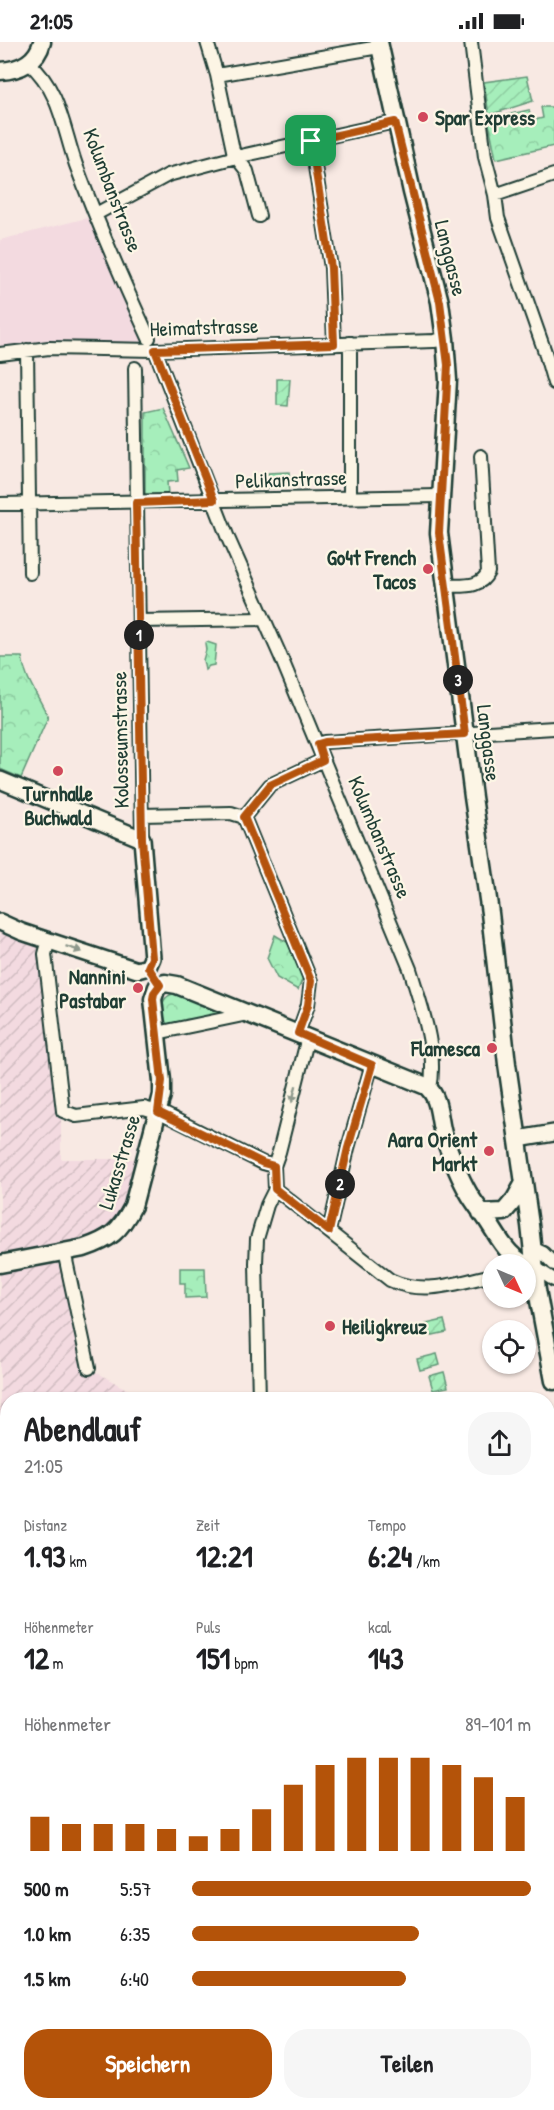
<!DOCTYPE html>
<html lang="de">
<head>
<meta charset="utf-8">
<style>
	:root { --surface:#fff; --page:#f6f6f6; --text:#202124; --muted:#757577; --accent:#b45309 }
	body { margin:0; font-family:"Patrick Hand",sans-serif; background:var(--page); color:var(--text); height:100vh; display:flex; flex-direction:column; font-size:22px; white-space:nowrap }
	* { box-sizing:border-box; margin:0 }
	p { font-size:20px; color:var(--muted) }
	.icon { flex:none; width:33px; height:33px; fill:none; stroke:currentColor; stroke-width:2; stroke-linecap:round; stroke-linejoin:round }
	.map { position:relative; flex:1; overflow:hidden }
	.side { position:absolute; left:0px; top:1350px; width:555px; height:718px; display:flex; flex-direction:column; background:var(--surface); border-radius:24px 24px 0 0; box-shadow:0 2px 4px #0004 }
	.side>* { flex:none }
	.needle { width:39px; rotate:134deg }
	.fabs { position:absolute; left:482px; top:1212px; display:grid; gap:12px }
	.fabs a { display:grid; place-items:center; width:54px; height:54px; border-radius:50%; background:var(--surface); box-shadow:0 2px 4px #0004; font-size:30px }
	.pin { position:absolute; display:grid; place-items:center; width:51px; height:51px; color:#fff; margin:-26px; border-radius:12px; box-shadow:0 3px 9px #0006 }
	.km { position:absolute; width:30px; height:30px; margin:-15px; border-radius:50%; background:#222; color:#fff; font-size:16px; line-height:30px; text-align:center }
	.round { display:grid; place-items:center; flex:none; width:63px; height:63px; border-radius:24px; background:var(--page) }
	.headline { display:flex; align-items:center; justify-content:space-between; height:102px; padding:0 24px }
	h1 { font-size:33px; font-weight:700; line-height:45px }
	.figures { display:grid; grid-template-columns:repeat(3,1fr); gap:9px; height:102px; padding:6px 24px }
	.figures div { display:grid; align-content:center }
	.figures b { font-size:30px; font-weight:700 }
	.figures small { font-size:16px; font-weight:400 }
	.figures p { font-size:16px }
	.chart { height:168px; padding:12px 24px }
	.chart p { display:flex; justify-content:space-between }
	.chart svg { width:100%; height:108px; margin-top:6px; stroke:var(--accent); stroke-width:6 }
	.primary-button { display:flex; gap:12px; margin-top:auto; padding:12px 24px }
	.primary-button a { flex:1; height:69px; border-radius:24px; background:var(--accent); color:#fff; font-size:24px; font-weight:700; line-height:69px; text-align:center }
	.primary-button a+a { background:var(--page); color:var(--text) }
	ul { padding:0 24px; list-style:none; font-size:20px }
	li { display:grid; grid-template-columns:96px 72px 1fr; align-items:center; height:45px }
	li i { height:15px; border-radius:8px; background:var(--accent) }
	.status { display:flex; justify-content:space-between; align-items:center; height:42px; padding:0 30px; background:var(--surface); direction:ltr }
	.status svg { height:16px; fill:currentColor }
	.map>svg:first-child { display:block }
	.built { fill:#f3dae0 }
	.industrial { fill:url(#industrial-furrows) }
	.grass { fill:url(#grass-dots); stroke:#629678; stroke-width:1.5 }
	.park { fill:url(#park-crowns); stroke:#629678; stroke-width:1.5 }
	.garden { fill:url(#garden-furrows); stroke:#629678; stroke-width:1.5 }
	.pitch { fill:#a6eebb; stroke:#629678; stroke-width:1.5 }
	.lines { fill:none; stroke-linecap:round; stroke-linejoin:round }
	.stream { stroke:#539092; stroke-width:3 }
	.minor-casing { stroke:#1f3d34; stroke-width:16 }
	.tertiary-casing { stroke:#1f3d34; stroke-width:20 }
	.secondary-casing { stroke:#1f3d34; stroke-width:21 }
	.minor { stroke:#fcf5e5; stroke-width:12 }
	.tertiary { stroke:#fcf5e5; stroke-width:15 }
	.secondary { stroke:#fcf5e5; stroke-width:16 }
	.rail-casing { stroke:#1f3d34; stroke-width:5 }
	.rail { stroke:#fcf5e5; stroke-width:3; stroke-dasharray:9; stroke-linecap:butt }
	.oneway { fill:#8e998c }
	.route-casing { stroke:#fff; stroke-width:12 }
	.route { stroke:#b45309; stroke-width:8 }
	.poi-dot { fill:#d1495b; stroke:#fcf5e5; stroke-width:2 }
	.labels { text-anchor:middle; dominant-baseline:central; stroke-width:4.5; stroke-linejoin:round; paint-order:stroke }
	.poi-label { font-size:21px; font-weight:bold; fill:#1f3d34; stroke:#fcf5e5; text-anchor:end }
	.street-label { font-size:21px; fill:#1f3d34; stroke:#fcf5e5 }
</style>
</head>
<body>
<div class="status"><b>21:05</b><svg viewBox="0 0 49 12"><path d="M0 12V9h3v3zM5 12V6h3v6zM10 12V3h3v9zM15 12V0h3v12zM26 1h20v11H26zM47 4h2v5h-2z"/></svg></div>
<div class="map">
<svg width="554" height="2068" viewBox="0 0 554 2068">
	<defs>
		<pattern id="industrial-furrows" width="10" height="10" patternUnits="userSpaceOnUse" patternTransform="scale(1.5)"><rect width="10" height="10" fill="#f3dae0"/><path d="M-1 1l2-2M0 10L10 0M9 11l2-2" fill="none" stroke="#d0bcc1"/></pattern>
		<pattern id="grass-dots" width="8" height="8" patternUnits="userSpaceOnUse" patternTransform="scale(1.5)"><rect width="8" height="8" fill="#a6eebb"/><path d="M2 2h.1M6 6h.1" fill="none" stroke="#8ecda1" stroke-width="1.8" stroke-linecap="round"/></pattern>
		<pattern id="park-crowns" width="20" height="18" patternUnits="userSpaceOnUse" patternTransform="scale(1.5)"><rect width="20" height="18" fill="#a6eebb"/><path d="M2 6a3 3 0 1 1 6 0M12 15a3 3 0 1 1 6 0" fill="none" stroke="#8ecda1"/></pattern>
		<pattern id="garden-furrows" width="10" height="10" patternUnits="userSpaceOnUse" patternTransform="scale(1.5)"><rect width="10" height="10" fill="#a6eebb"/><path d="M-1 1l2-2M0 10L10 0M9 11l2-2" fill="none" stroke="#8ecda1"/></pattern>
	</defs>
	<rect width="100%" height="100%" fill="#f8e9e3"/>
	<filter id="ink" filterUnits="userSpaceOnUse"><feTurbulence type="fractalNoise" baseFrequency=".0167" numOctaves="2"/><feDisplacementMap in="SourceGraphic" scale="12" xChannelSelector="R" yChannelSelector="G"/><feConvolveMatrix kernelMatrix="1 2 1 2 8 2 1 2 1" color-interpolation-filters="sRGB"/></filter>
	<g filter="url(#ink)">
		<path class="built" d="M95,174L155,308L95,305L0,314V198Z"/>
		<path class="industrial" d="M0,875L49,898L61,1064V1117H146L119,1188L64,1209L89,1326L144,1357L8,1358L7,1380L0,1377Z"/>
		<path class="grass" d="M548,1552L554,1571V2068H457L459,2061H548Z
			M7,1657V1709L0,1711V1663Z"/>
		<path class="park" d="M541,65H554V104L496,117L488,77L529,68L531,79L543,76Z
			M163,366L189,426L177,428L178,439L167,440L168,452L145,453V370Z
			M207,600L216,603L214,623L209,624L205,628L203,618L206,608L205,601Z
			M0,615H22C25,638 39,654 48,675L21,736L0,727Z
			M275,893L287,900L304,933L298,948L277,936L267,916Z
			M172,952L178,953L226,972L167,983C163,971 157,958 172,952Z
			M180,1226H205L206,1255L185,1256V1241H180Z"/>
		<path class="garden" d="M527,34L533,59L489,73L484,40Z
			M277,337H290L288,364L277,363Z
			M444,1278L447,1290L428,1294L426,1282Z
			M437,1312L440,1323L420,1328L417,1317Z
			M444,1330L448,1345L433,1348L429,1334Z"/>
		<path class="pitch" d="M289,430L290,445L268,446V431Z"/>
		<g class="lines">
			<path class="stream" d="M0,1455L8,1456
				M0,1696L8,1692
				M548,1751L554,1756"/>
			<g class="minor-casing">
				<path id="minor" d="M207,0L217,33L233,108L236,115L247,129L259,174
					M471,0L485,115L495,153L498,176L545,310L554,341
					M29,21C60,48 63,86 76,123C98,182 123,240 149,296
					M217,33L379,5
					M311,99L331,226L334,301
					M495,153L554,133
					M96,172L168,133L236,115L395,80
					M27,308L30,531
					M155,308L228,496L280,613L410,927C421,964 438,1008 430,1047
					M0,312L49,306L155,308L434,299L445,297
					M135,326L142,797
					M350,455V301
					M0,462L440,454
					M447,544C463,543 480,547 488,530L481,414
					M139,579L264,577
					M317,702L325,700L554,686
					M142,773L231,771L244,775L311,939L308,963L298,991
					M244,775L270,743L323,718
					M49,898L45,912L63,1069L76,1074L144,1066L164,1072L263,1121L274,1124
					M157,991L248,972
					M275,1147L390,1238C424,1254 457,1241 492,1233
					M329,1189L348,1106L372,1022
					M532,1206L543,1211L554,1222
					M64,1209L89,1326
					M534,1225L554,1238
					M259,1358L256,1221L257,1197L267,1163L275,1147L274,1124L279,1110L308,995
					M0,1889L8,1903
					M48,2061V2068"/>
			</g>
			<g class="tertiary-casing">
				<path id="tertiary" d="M0,738L142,797L152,916L148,925
					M0,880L22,890L137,928L148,925
					M518,1097L554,1091"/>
			</g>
			<g class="secondary-casing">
				<path id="secondary" d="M379,0L412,150L440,260L445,297L448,338L439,491L473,755L490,871L507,1022L530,1183L537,1248L554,1339
					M0,29C20,28 37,20 42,0
					M481,1171L504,1170L515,1157L524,1141
					M0,1222L84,1206C111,1197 120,1189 133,1164L162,1053V1039L153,957L157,945L165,941L177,943L426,1044C441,1056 438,1078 444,1095C451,1114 458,1133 468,1150C474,1161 482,1170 489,1181C500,1198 511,1220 534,1225"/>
			</g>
			<use href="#minor" class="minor"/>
			<use href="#tertiary" class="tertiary"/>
			<use href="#secondary" class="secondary"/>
			<g class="rail-casing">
				<path id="rail" d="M0,1488L8,1490
					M0,1541L8,1545
					M548,1790L554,1794
					M548,1805L554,1808
					M532,2061L533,2068"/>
			</g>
			<use href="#rail" class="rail"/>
		</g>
		<defs><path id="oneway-solid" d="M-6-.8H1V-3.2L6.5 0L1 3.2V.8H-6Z" transform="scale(1.5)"/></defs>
		<g class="oneway">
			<use href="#oneway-solid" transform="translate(74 907) rotate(19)"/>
			<use href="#oneway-solid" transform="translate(294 1052) rotate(104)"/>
		</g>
	</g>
	<g class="lines" filter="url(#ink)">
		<g class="route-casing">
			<path id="route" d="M395,80L440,260L448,323L439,491L465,692L325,700L318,702L323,718L270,743L244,775L311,939L308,963L298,991L372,1023L348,1106L329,1189L275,1147L274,1124L263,1121L158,1070L162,1039L153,957L154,951L160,943L148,925L152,916L142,797L136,461L214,458L155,308L334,302L331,226L311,99Z"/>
		</g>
		<use href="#route" class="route"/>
	</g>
	<g class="poi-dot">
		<circle cx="423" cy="75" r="6"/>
		<circle cx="428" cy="527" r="6"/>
		<circle cx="58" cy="729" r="6"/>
		<circle cx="138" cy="946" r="6"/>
		<circle cx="492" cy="1006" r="6"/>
		<circle cx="489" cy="1109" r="6"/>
		<circle cx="330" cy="1284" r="6"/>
	</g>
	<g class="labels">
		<g class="poi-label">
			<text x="435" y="75" text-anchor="start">Spar Express</text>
			<text x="416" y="515">Go4t French<tspan x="416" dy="24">Tacos</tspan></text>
			<text x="58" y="751" text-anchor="middle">Turnhalle<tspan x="58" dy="24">Buchwald</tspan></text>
			<text x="126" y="934">Nannini<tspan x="126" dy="24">Pastabar</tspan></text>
			<text x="480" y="1006">Flamesca</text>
			<text x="477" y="1097">Aara Orient<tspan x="477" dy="24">Markt</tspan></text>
			<text x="342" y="1284" text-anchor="start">Heiligkreuz</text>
		</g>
		<g class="street-label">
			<text transform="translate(113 148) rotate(69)">Kolumbanstrasse</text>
			<text transform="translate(451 216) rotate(76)">Langgasse</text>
			<text transform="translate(204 285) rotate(-2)">Heimatstrasse</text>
			<text transform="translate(291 437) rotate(-2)">Pelikanstrasse</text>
			<text transform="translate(120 698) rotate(-91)">Kolosseumstrasse</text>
			<text transform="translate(489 701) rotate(83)">Langgasse</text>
			<text transform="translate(380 795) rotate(67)">Kolumbanstrasse</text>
			<text transform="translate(119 1120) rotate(-73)">Lukasstrasse</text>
		</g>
	</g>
</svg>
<div class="fabs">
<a><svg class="needle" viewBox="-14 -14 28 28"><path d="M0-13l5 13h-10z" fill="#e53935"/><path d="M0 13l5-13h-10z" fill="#757577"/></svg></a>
<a><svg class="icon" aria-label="locate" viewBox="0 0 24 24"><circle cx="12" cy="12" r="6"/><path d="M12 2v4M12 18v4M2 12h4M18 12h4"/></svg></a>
</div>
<div class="pin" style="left:311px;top:99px;background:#1e9e55"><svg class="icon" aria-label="arrive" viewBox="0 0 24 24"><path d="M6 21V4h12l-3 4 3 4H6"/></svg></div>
<b class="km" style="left:139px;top:593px">1</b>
<b class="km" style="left:340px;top:1142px">2</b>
<b class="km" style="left:458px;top:638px">3</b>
<section class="side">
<div class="headline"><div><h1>Abendlauf</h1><p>21:05</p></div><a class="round"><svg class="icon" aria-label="share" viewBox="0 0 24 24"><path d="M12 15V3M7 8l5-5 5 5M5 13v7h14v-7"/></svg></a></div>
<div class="figures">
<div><p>Distanz</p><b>1.93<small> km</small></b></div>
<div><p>Zeit</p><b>12:21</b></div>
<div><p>Tempo</p><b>6:24<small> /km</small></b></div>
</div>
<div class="figures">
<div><p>Höhenmeter</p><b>12<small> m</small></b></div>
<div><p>Puls</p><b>151<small> bpm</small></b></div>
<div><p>kcal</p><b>143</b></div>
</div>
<div class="chart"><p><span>Höhenmeter</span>89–101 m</p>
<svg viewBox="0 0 160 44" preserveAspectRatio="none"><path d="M5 44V30M15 44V33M25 44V33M35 44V33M45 44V35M55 44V38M65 44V35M75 44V27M85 44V17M95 44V9M105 44V6M115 44V6M125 44V6M135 44V9M145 44V14M155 44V22"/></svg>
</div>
<ul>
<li><b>500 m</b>5:57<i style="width:100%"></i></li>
<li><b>1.0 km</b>6:35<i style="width:67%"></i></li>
<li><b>1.5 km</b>6:40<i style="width:63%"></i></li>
</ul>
<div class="primary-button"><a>Speichern</a><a>Teilen</a></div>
</section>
</div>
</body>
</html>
